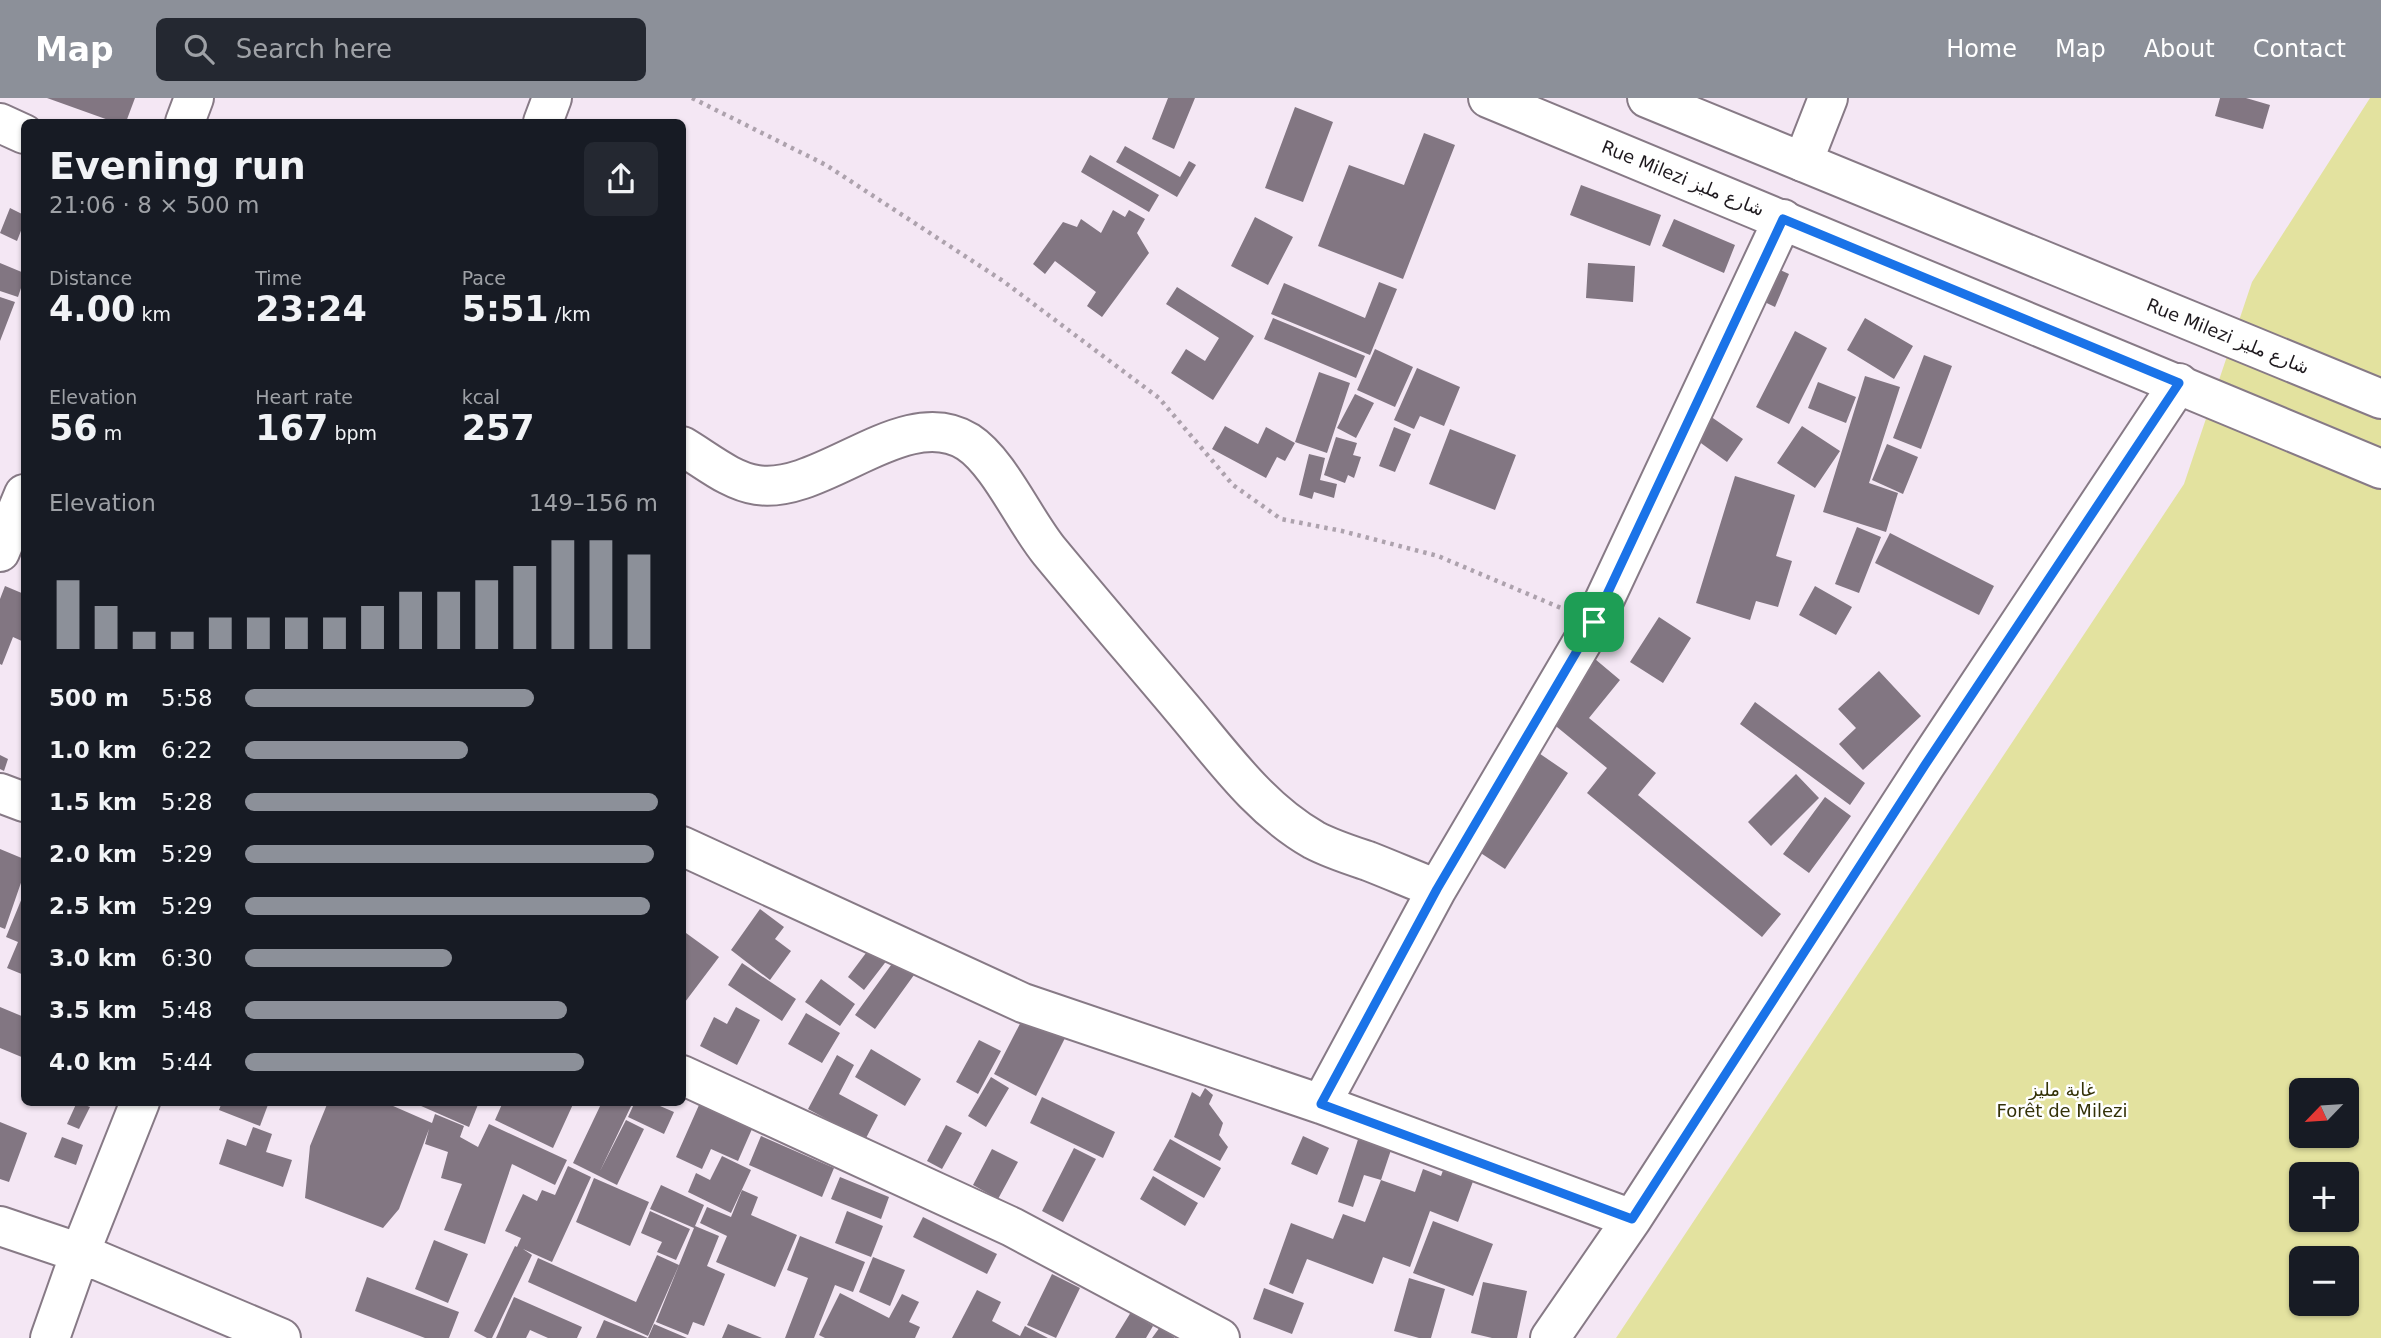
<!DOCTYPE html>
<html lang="en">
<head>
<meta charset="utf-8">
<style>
	:root { --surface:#171b24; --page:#242831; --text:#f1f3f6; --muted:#9ea1a6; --accent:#8c9099 }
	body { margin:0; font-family:"DejaVu Sans","Noto Sans Arabic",sans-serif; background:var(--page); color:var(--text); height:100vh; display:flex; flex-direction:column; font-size:26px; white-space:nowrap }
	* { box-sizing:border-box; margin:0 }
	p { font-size:23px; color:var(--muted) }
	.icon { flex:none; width:38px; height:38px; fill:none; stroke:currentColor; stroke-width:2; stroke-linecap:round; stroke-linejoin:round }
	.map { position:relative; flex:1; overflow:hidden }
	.drawer { position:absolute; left:21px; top:21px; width:665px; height:987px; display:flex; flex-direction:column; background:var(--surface); border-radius:10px; box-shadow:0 2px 5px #0004 }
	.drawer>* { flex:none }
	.needle { width:46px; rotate:245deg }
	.fabs { position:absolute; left:2289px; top:980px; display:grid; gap:14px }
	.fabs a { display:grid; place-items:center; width:70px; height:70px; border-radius:10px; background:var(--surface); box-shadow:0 2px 5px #0004; font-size:35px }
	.pin { position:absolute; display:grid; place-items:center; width:60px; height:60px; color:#fff; margin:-30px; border-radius:14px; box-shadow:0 4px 10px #0006 }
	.round { display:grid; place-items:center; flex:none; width:74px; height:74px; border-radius:10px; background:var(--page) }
	.summary { display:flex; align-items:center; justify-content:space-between; height:119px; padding:0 28px }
	h1 { font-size:38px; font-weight:600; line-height:52px }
	.metrics { display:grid; grid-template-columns:repeat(3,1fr); gap:10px; height:119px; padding:7px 28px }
	.metrics div { display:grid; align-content:center }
	.metrics b { font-size:35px; font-weight:600 }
	.metrics small { font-size:19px; font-weight:400 }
	.metrics p { font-size:19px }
	.chart { height:196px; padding:14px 28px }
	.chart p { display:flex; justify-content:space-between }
	.chart svg { width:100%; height:126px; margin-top:7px; stroke:var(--accent); stroke-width:6 }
	ul { padding:0 28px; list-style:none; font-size:23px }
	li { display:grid; grid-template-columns:112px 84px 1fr; align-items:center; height:52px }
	li i { height:18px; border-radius:9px; background:var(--accent) }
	header { display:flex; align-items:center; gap:42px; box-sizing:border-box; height:98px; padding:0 35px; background:var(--accent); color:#fff }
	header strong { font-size:33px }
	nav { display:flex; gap:38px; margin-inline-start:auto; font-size:24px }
	.search { width:490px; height:63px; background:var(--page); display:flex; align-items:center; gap:18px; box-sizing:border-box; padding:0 24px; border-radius:10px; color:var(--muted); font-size:26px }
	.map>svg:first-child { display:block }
	.green { fill:#e3e29f; fill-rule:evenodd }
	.building { fill:#827682 }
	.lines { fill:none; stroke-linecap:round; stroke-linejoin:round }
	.minor-casing { stroke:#877a86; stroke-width:42 }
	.tertiary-casing { stroke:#877a86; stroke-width:42 }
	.path { stroke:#ada2ad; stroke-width:4.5; stroke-dasharray:3.5 5; stroke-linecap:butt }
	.minor { stroke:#fff; stroke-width:38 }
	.tertiary { stroke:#fff; stroke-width:38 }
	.route-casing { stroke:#fff; stroke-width:14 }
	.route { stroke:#1a73e8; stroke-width:9 }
	.labels { text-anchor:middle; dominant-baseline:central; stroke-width:5; stroke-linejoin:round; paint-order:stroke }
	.street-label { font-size:18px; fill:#1e191e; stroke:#fff }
	.park-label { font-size:18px; fill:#343208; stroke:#fff }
</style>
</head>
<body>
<header>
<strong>Map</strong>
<div class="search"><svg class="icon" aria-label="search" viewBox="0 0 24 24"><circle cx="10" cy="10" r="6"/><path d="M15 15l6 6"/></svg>Search here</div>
<nav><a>Home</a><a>Map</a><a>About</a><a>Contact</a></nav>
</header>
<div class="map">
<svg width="2381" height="1240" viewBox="0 0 2381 1240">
	<rect width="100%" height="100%" fill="#f4e7f4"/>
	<path class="green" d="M2370,0H2381V1240H1616L2184,386L2252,184ZM2301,992H2347V1038H2301ZM2301,1076H2347V1122H2301ZM2301,1160H2347V1206H2301Z"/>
	<path class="building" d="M47,0H135L126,24H114Z
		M1168,0H1195L1174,51L1152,41Z
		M2220,0H2246L2270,7L2263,31L2215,18Z
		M1295,9L1333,24L1303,104L1265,90Z
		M1424,35L1455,47L1403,181L1318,148L1349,67L1404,87Z
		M1125,48L1180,79L1189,63L1196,67L1177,99L1116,64Z
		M1090,57L1159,97L1149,114L1081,74Z
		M1581,87L1661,117L1650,148L1570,117Z
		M10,110L24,117V125L17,143L0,135Z
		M1113,112L1125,119L1129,112L1145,121L1137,135L1149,155L1102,219L1087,208L1096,194L1055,163L1045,176L1033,166L1063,124L1077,129L1081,121L1101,135Z
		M1255,119L1293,139L1268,187L1231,168Z
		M1674,121L1735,147L1724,175L1662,148Z
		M0,165L24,175V181L18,199L0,193Z
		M1588,165L1635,168L1633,204L1586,200Z
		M1765,165L1789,176L1775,209L1750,197Z
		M1379,184L1397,191L1370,257L1271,216L1284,185L1365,220Z
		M1177,189L1254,238L1213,302L1171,275L1186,251L1205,263L1219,240L1166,206Z
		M0,199L15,204L0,243Z
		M1273,220L1365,258L1356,280L1264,241Z
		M1865,220L1913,248L1894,281L1847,252Z
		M1795,233L1827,250L1789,326L1756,309Z
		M1375,251L1413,269L1395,309L1357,292Z
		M1924,257L1952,268L1921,351L1893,340Z
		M1417,270L1460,289L1444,328L1420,318L1414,331L1394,322Z
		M1319,274L1350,285L1327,355L1295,344Z
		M1865,278L1900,289L1869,385L1898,395L1886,434L1823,414Z
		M1818,284L1856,299L1846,325L1808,310Z
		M1355,296L1374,305L1356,340L1337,330Z
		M1710,318L1743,341L1727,364L1694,340Z
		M1225,328L1258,346L1266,329L1295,345L1285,363L1277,359L1266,380L1212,351Z
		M1802,328L1840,353L1815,390L1777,365Z
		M1394,329L1411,336L1395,374L1379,368Z
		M1450,331L1516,357L1495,412L1429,386Z
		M1336,339L1357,345L1353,357L1361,359L1354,380L1348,377L1345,385L1324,377Z
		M1887,346L1918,359L1903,396L1872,382Z
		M1309,356L1325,360L1320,382L1337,386L1334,400L1314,394L1312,401L1299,397Z
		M1735,378L1795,397L1776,458L1792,463L1778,509L1756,503L1750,522L1696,505Z
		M1857,429L1881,439L1859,495L1835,486Z
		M1890,435L1994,488L1979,517L1875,465Z
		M5,488L24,496V544L13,539L2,567L0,566V501Z
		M1815,488L1852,509L1836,537L1799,517Z
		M1659,519L1691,540L1663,585L1630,564Z
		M1595,561L1620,582L1589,620L1656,675L1638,697L1781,816L1762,839L1587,695L1607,670L1546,620Z
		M1879,573L1921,618L1863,672L1839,646L1856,630L1838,611Z
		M1755,604L1865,685L1850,707L1740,626Z
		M1530,649L1568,675L1505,771L1467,746Z
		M0,657L8,661L4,673L0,671Z
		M1796,676L1819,700L1771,748L1748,724Z
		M1825,699L1851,718L1809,775L1783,756Z
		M0,751L24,761V776L5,831L0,829Z
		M24,795V877L7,870L18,844L6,839Z
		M760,811L784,829L775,841L791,853L770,882L731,852Z
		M686,835L719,859L682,908V839Z
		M875,843L891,857L864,892L848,879Z
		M894,863L914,877L875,931L855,917Z
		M742,865L796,901L782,923L728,887Z
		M821,881L855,906L840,928L805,904Z
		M0,909L24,919V960L0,950Z
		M736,909L760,922L737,967L700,948L714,919L727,926Z
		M806,915L840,935L822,965L788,946Z
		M1025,916L1066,938L1036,998L994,976Z
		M979,942L1001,953L978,996L956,984Z
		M871,951L921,981L905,1008L855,979Z
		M837,957L854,967L839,996L878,1017L865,1042L808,1011Z
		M991,979L1009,990L986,1029L968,1018Z
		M1205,990L1213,997L1209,1006L1223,1025L1219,1037L1228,1049L1220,1063L1174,1039L1192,994L1200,999Z
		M1042,999L1115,1034L1103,1060L1030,1025Z
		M77,1004L90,1009L79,1031L67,1026Z
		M222,1004H269L260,1028L219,1012Z
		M328,1004H384L432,1025L435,1016L464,1028L460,1039L478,1049L489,1026L567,1062L555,1087L512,1066L485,1146L444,1132L462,1086L441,1080L448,1054L425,1046L429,1031L399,1111L383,1130L305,1100L310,1048Z
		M412,1004H479L469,1029Z
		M503,1004H574L553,1050L495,1022Z
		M602,1004H633L600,1073L626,1022L644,1031L617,1087L573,1065Z
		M635,1004H662L660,1008L674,1014L664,1036L628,1019Z
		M699,1007L752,1031L738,1063L711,1051L702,1071L676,1059Z
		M0,1024L27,1035L9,1084L0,1081Z
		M946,1027L962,1035L942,1071L927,1063Z
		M253,1029L272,1036L266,1054L292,1062L283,1089L219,1066L227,1041L246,1048Z
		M1362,1029L1395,1040L1381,1082L1364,1077L1353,1109L1338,1104Z
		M761,1038L834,1070L822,1099L749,1067Z
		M1303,1038L1329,1050L1317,1077L1291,1066Z
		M62,1039L83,1047L76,1067L54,1059Z
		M1170,1041L1221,1070L1204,1100L1153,1072Z
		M1074,1050L1096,1061L1063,1124L1042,1113Z
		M992,1051L1018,1064L998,1101L973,1087Z
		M722,1058L751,1072L731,1115L688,1094L696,1075L710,1082Z
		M1445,1067L1475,1078L1458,1124L1430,1113L1410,1169L1383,1159L1373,1186L1307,1161L1293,1196L1269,1186L1291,1125L1333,1141L1343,1116L1365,1124L1381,1082L1415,1094L1423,1071L1441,1078Z
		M568,1068L591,1079L552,1164L523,1151L532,1157L492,1240H487L474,1233L515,1148L517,1149L521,1140L505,1133L523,1096L537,1103L542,1092L555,1097Z
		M1153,1078L1198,1105L1185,1128L1140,1101Z
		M840,1079L889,1099L881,1121L831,1101Z
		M594,1080L649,1104L630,1148L576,1124Z
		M661,1087L704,1107L695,1128L719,1138L707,1168L725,1176L704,1228L693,1224L688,1237L656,1224L694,1130L650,1111Z
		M742,1092L758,1099L751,1117L797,1137L775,1189L716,1164L727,1138L700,1125L707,1109L731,1119Z
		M650,1113L690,1131L676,1162L657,1154L662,1144L641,1135Z
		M847,1113L883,1128L871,1159L835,1145Z
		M923,1119L997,1156L987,1176L913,1139Z
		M1433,1123L1493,1146L1473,1198L1413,1175Z
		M800,1138L865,1164L853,1194L835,1187L814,1240H785L808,1180L787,1172Z
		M434,1142L468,1156L448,1205L415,1191Z
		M657,1157L679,1167L648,1238L528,1184L538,1160L636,1204Z
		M873,1159L905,1172L890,1208L859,1194Z
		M1052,1176L1080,1190L1056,1240L1027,1227Z
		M367,1179L459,1214L449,1240H425L355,1213Z
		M1409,1180L1445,1191L1431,1240H1419L1394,1233Z
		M1483,1184L1527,1193L1517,1240H1492L1471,1235Z
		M1264,1190L1304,1205L1292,1236L1253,1221Z
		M977,1192L1001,1204L992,1223L1020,1238L1025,1228L1048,1240H952Z
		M840,1195L889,1220L902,1196L919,1204L909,1224L920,1229L915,1240H825L819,1237Z
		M514,1199L582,1229L577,1240H548L530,1232L526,1240H496Z
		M1131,1214L1153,1228L1146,1240H1115Z
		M604,1222L648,1240L654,1226L687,1240H596Z
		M728,1226L762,1240H722Z
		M1160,1229L1175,1240H1152Z"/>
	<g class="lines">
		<g class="minor-casing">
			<path id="minor" d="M185,24L194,0
				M543,24L552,0
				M0,25L24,36
				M1803,64L1828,0
				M682,348C706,362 730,383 757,387C823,397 905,304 968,344C999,364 1025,424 1050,454C1093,506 1137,557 1180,608C1221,656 1258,710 1314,742C1331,751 1350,757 1368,763C1391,772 1414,782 1437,791
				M0,454L24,396
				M0,695L24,704
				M682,748L1023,905L1321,1006L1632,1121
				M682,977L1012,1129L1220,1240
				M1321,1006L1437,791L1594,524L1783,121
				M0,1128L80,1155L281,1240
				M50,1240L80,1155L140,1004
				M1550,1240L1632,1121L1925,668L2179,285"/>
		</g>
		<g class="tertiary-casing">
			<path id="tertiary" d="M1488,0L2381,371
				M1647,0L2381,301"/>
		</g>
		<path class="path" d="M692,0L826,67L1003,183L1159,300L1233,387L1281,421L1342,433L1438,458L1561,510"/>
		<use href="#minor" class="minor"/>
		<use href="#tertiary" class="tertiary"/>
	</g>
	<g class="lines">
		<g class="route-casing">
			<path id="route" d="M1783,121L2179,285L1925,667L1632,1121L1321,1006L1437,791L1594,524Z"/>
		</g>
		<use href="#route" class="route"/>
	</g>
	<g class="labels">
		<g class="street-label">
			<text transform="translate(1683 80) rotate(22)">Rue Milezi شارع مليز</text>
			<text transform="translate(2228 238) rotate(22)">Rue Milezi شارع مليز</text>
		</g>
		<g class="park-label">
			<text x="2062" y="991">غابة مليز<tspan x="2062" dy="21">Forêt de Milezi</tspan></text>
		</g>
	</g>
</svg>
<div class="fabs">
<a><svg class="needle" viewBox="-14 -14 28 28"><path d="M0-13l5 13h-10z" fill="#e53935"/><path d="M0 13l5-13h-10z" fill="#9ea1a6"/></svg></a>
<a>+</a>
<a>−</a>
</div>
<div class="pin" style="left:1594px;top:524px;background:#1e9e55"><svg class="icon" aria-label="arrive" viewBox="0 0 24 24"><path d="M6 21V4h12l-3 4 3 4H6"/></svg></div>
<section class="drawer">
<div class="summary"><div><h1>Evening run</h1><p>21:06 · 8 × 500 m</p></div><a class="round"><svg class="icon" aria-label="share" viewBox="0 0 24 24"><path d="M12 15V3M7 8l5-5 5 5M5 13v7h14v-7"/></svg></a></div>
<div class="metrics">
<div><p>Distance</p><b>4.00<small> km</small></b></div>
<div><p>Time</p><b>23:24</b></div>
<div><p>Pace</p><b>5:51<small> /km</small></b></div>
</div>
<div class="metrics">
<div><p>Elevation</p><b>56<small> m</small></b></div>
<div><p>Heart rate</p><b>167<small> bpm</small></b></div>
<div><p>kcal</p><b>257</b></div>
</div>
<div class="chart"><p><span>Elevation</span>149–156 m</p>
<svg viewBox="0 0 160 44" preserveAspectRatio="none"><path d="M5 44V20M15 44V29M25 44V38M35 44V38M45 44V33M55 44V33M65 44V33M75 44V33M85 44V29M95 44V24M105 44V24M115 44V20M125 44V15M135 44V6M145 44V6M155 44V11"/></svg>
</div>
<ul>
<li><b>500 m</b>5:58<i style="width:70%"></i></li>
<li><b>1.0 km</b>6:22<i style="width:54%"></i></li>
<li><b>1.5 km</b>5:28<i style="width:100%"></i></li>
<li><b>2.0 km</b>5:29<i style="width:99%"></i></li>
<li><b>2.5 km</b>5:29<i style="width:98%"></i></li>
<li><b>3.0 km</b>6:30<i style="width:50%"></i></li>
<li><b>3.5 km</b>5:48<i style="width:78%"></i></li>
<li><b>4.0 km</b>5:44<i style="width:82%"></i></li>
</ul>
</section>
</div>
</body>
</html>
